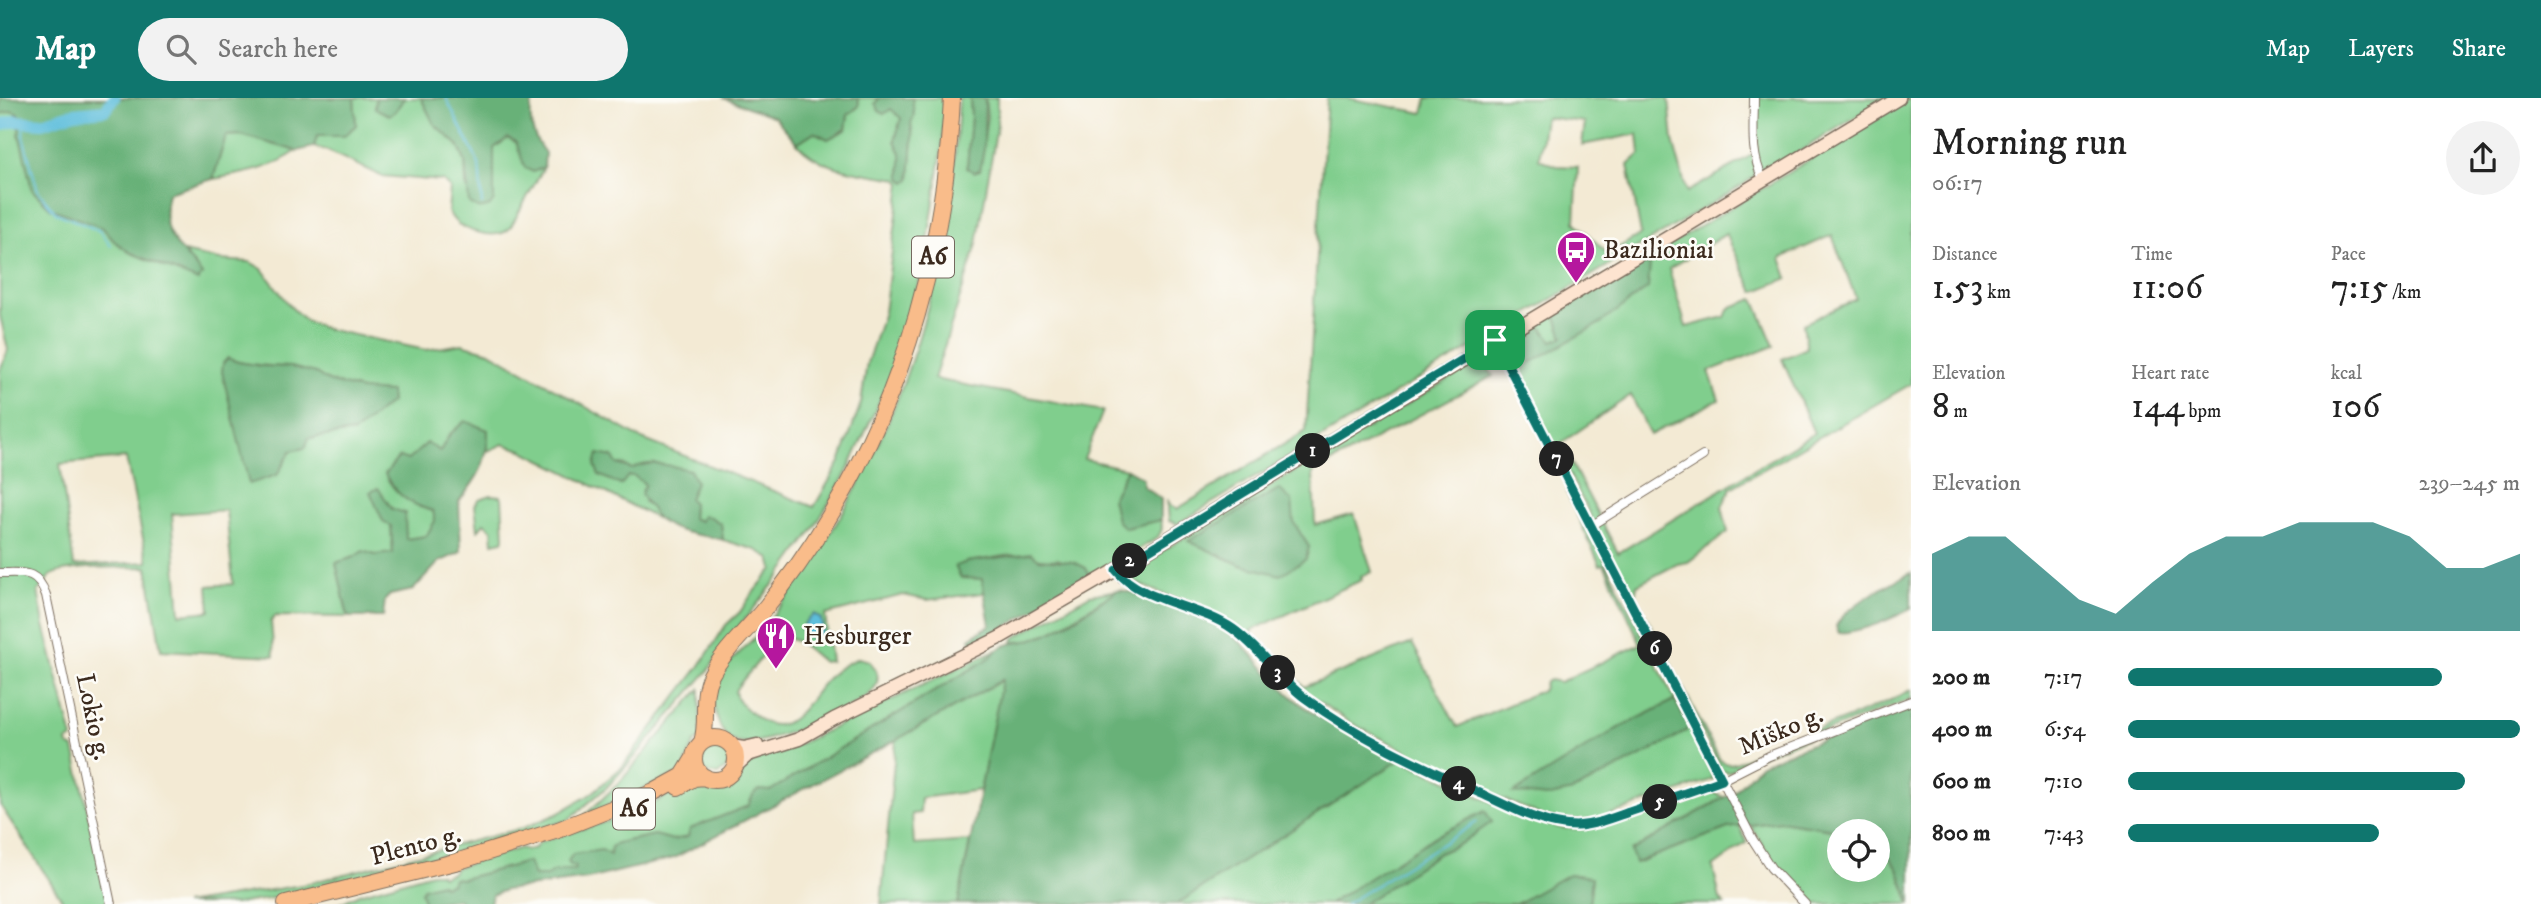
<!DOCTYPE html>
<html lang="en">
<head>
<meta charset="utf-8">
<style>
	:root { --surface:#fff; --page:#f2f2f2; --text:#222; --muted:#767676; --accent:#0f766e }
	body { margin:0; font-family:"IM FELL DW Pica",serif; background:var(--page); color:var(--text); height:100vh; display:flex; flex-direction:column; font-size:26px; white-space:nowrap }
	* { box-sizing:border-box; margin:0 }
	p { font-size:23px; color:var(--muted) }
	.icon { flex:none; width:38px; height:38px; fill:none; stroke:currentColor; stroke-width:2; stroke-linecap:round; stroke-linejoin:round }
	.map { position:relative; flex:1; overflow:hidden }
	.drawer { display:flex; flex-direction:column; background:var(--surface); width:630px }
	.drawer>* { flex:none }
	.buttons { position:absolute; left:1827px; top:721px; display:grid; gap:14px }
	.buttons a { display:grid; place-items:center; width:63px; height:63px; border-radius:50%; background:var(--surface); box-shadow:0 7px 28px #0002; font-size:35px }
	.pin { position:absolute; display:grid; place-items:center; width:60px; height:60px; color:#fff; margin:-30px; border-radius:14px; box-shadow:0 4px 10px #0006 }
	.km { position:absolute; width:35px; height:35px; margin:-18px; border-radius:50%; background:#222; color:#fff; font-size:19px; line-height:35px; text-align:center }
	.round { display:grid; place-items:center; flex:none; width:74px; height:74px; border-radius:37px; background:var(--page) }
	.overview { display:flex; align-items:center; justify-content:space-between; height:119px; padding:0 21px }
	h1 { font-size:38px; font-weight:600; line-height:52px }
	.figures { display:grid; grid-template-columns:repeat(3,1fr); gap:10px; height:119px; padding:7px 21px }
	.figures div { display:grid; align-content:center }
	.figures b { font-size:35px; font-weight:600 }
	.figures small { font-size:19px; font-weight:400 }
	.figures p { font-size:19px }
	.chart { height:196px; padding:14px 21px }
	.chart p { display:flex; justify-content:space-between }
	.chart svg { width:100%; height:126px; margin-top:7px; fill:var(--accent); opacity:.7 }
	ul { padding:0 21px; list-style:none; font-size:23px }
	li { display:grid; grid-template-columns:112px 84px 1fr; align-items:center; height:52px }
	li i { height:18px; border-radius:9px; background:var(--accent) }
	header { display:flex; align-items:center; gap:42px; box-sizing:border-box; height:98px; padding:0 35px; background:var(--accent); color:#fff }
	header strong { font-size:33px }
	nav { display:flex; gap:38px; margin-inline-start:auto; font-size:24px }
	.search { width:490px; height:63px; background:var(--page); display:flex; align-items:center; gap:18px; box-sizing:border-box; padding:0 24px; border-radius:38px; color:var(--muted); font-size:26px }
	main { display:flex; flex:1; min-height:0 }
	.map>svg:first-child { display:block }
	.green { fill:#80ce8d; stroke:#5e7c56; stroke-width:2; fill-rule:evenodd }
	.forest { fill:#68b178; stroke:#526e4b; stroke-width:2 }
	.water { fill:#5dbedb; stroke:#4c747c; stroke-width:2 }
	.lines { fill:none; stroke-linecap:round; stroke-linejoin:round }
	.stream { stroke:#5dbedb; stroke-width:2 }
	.river { stroke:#5dbedb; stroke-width:12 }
	.street-casing { stroke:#7b6d5e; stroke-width:10 }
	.secondary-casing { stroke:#7b6d5e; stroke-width:15 }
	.highway-casing { stroke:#7b6d5e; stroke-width:18 }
	.street { stroke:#fff; stroke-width:8 }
	.secondary { stroke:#fde4d0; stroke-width:12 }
	.highway { stroke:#f9bc8a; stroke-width:16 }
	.route-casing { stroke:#fff; stroke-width:14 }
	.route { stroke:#0f766e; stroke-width:9 }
	.labels { text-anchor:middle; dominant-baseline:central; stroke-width:5; stroke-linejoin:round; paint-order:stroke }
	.shield { fill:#fdfcf7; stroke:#75695f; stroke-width:2 }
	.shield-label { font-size:24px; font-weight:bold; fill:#3b2a1e }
	.poi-label { font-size:26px; fill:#3b2a1e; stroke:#fdfcf7; text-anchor:start }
	.street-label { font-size:26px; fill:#3b2a1e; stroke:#fdfcf7 }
</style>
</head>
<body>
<header>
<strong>Map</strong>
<div class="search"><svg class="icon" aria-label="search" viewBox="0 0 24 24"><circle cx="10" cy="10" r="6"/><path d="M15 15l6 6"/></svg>Search here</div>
<nav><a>Map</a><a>Layers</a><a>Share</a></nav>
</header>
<main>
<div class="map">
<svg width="1911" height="806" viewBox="0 0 1911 806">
	<rect width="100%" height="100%" fill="#fdfcf7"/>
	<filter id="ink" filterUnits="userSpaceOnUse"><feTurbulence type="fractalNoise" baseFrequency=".0143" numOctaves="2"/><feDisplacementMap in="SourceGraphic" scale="14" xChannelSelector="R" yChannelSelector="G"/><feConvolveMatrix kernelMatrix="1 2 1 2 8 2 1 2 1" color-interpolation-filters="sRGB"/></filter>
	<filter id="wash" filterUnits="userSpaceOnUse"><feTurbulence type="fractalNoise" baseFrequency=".00686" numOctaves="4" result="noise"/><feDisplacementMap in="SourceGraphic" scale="28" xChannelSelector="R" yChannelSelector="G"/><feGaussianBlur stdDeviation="1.57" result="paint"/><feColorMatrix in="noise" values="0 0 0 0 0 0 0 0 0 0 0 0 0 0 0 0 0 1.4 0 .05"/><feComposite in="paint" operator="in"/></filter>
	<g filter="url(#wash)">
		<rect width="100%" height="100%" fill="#f3ead4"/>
		<path class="green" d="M354,0H376L375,10L395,14L404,0H421L434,26L458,47L465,63L466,90L494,102V50L508,40L516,44L533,73L544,69L510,130C499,142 473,135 460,127C455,125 451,118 448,114L450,90L443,83L381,78L326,52L314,49L317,38H344L356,27Z
			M858,0H880L875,5L891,10L901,20L895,43L901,55V80L906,84L910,81L913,40L911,26L914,17L912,0H945L942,51L924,168L889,282L847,374L813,432L779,479L737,531L707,574L633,661L606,690L568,722L468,751L268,801L235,806H184L302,787L523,730L557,716L591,696L622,669L699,569L726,527L740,514L752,496L773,471L770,460L756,452L723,442L721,426L710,419H703L700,424L692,420L693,405L624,367L617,366L600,377L620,387L628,378H634L645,386L644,404L653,411L656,420L522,352L503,346L488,353V332L450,336L440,353L426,346L408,363L419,409L433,413L436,423L426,438L406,441L392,411L378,390L391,428L393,456L375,457L363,453L354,459L336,465L348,519L275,518L271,524L274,558L161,552L147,469C125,470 70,467 52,477C46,480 44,488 38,493L44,527L72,637L73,640L67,643L68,647L74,650L108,806H65L0,707V272L8,252L0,218V16L12,13L20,17L19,35L25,58L50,110L103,130L114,143L202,177L184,154L220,162L250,164L262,171L291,209L306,223L326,231L426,252L462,246L490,254L642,341L814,409L840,364L861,305L867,265L884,214L901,85L897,81C862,74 821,73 797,45L814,34L828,41L846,32L848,17L859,8ZM228,261C256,271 286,265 314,275C320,277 324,281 329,283C342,289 362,294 377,293L355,334L309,340L291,353L277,377ZM126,360L148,464L74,468L60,366ZM226,412L233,486L208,488L210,513L180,516L172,416Z
			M959,0H970L971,18L967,70L980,72L987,18L985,0H997V28L977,146L934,281L1103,313L1084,361L1127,371L1112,400L1125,430L1161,422C1163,431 1162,435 1154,442L1090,480L1058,461L1049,462L1011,457L967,464L982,481L984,495L927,502L903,497L825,517L831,563L823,564C809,553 793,533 775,543L738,588L735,593C736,605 746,610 755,618C790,646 806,602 827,581C835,572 848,564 859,560L869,563C877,572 881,580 874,591C862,609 760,650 739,645C726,642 720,631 717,619C714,608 709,598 714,588C721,569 741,555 754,540C885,386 951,200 959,0Z
			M1327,0H1347L1423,15L1427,0H1669L1673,43L1687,94L1757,54V0H1886L1776,68L1762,69L1755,73L1753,79L1744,86L1177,426L1169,423L1167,401L1171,408L1177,411L1306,333ZM1545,19L1585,24L1582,47L1638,36L1640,56L1628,67L1641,136L1608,156L1575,124L1578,69L1557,68L1539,61Z
			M1911,0V286L1731,390L1722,409L1728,434L1688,464L1677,466L1637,487L1635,497L1720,662C1725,666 1729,667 1735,665C1743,663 1751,657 1760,654C1810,633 1862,618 1911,592V601L1761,658L1728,674L1722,673L1516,273L1602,224L1650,167L1642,163L1666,151V149ZM1726,136L1754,194L1788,180L1781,160L1832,137L1856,201L1803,226L1807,250L1782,261L1814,335L1618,455L1561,345L1631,297L1650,337L1719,302L1709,273L1774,248L1754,201L1731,209L1725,219L1686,229L1669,171Z
			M241,37L297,53C269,72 246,75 213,81L226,38Z
			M1555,216L1563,239L1552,244L1539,226Z
			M1485,266L1493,278L1313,374L1315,427L1354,416L1372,474L1361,478L1362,482L1252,532L1253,538L1304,589L1412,545L1457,629L1543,592L1545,584L1550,582L1560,584L1641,546L1604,466L1600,467L1567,395H1571L1675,602L1615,632L1515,695L1573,693L1666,645L1689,628L1714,681L1600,720L1580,724L1545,719L1482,692L1353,626L1301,592L1272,560L1225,521L1138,486L1128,478L1130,472L1137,468L1471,268ZM1292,403L1293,425L1309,449L1241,467Z
			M491,397L501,398L502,400L504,440L503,443L493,445L492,432L484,425L478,432L475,407L479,401Z
			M1118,492L1053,533L1027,543L1013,544L1014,540L1090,497Z
			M996,552L991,559L770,693L759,692L748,708L690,731L688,739L673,742L655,737L617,745L611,749L610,757L576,768L575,772H563L553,774L547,778H533L528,764L462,781L453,780L451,786L421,794L425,806H339L359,796L432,775H439L442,778L452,775L457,769L521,750L527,752L535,750L539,744L635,715L693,684L719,686L727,683L744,663L799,646Z
			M1003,582L980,692L921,700L920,715L912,716L914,747L970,743L958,806H881L896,642Z
			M700,591V640L694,645L682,674L585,717L619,685Z
			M699 661a15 15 0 1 1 30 0a15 15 0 1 1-30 0Z
			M1401,661L1527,721L1562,730L1588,731L1711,693L1724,699L1631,753L1636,765L1728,730L1739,728L1747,744L1713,769L1720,801L1725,806H1589L1592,780L1569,776L1516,806H1363L1439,755L1460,746L1491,724L1485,713L1436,738L1329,806H1177Z
			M1780,723L1845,733H1839V772H1878V742L1880,743L1898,771L1910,806H1813L1775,766L1750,727Z"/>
		<path class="forest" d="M0,0H354L356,27L344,38H317L314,49L297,53L241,37L226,38L213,81L168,95C158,139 178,145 202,177L198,183L129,154L114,143L103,130L50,110L32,92L19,35L20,17L12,13L0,16Z
			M376,0H404L395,14L389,17L375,10Z
			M421,0H534C526,19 533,40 545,55L544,69L533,74L525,70L516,44L508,40L494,50V102L490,108C481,112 477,111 469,105L465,63L458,47L434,26Z
			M723,0H858L859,8L848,17L846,31L828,41L814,34L797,45L775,19Z
			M880,0H912L914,17L911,26L913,40L910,81L906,84L901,80V55L895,43L901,20L891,11L884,16L879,13L875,5Z
			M970,0H985L984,51L980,72L974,74L967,70L971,18Z
			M1642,163L1650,167L1648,190L1602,224L1516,273C1504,251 1522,237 1539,226L1552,243L1563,239L1555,216Z
			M228,260L238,264L262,268L291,269L316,275L328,283L362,292L390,294L391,304L355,334L309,340L305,350L291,353L277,377L249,386L222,274L223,265Z
			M465,323L488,332C488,364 479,379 459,403L461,454L439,464L413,492L390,497L385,502L383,519H348L336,465L354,459L363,453L375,457L393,455L391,428L383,423L370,394L378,390L392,411L405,415L406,441L426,438L435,423L433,413C411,407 395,397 385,376L399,359L408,362L427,345L440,353L450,336Z
			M598,356L613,359L617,366L632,371C650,361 671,368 690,372L696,384L689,401L693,405L692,420L700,423L703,418L710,419L721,426L723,442C700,436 666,436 653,414C650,407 644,404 641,396L645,386L634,378H628L621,387L599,377L595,367Z
			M1127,371L1143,380V388L1161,401V422L1125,430L1117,423L1112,400Z
			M1279,391L1292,403L1294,425L1309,449L1306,461L1280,477L1241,467L1188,443Z
			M1031,455L1039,461L1074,464L1086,470L1090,480L972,548L970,540L990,527L982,481L961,480L955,468L967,464Z
			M1911,475V511C1888,522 1865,533 1839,535L1836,528C1847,507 1889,486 1911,475Z
			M1118,492C1146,495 1217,522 1237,541C1259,562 1277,588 1302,607C1332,629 1368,644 1401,661L1177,806H958L1002,582L896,642L674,760L588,781L505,792L492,797L490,806H460L459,801L425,806L421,794L423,790L441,785L443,788L451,786L453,780L462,781L528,764L534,778H547L553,774L564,772H574L576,768L570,767L568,763L573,756L602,752L610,757L611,749L617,745L655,737L673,742L688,739L690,731L748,708L753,697L759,692L770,693L991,559C1000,544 1015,546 1030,542C1062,533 1091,509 1118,492Z
			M1675,602L1689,628L1686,633L1666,645L1573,693L1546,699L1513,695L1615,632Z
			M1911,606V806L1898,771L1878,742V733H1845L1780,723L1728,730L1635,765L1631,753L1734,694L1761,666Z
			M1485,713L1492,724L1460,746L1439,755L1363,806H1329L1436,738Z
			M1569,776L1592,779L1589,806H1516Z"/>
		<path class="water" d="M814,516L821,521L823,532L819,539L812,541L803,536L801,531L806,523Z"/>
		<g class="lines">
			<path class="stream" d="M446,0L479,66L482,106
				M24,23L23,38L38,93L56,115L100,133L111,148
				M1346,806L1477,724"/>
			<path class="river" d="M0,27L15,23L42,25L75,15L105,12L114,0"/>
		</g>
	</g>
	<g filter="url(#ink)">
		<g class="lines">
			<g class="street-casing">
				<path id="street" d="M1754,0C1754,28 1750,56 1763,81
					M1495,242L1753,742L1771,770L1805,806
					M1591,428L1703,358
					M1116,472L1122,480L1139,491L1205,516L1235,532L1257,551L1288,586L1304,599L1344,626L1432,673L1518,713L1556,726L1591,727L1683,697L1722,682L1769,658L1911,603
					M0,475C24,475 37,471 46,497L111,806"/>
			</g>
			<g class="secondary-casing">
				<path id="secondary" d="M731,648L744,650L757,647
					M734,670L748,657L799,641L834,621L1001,539L1116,472L1899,0"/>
			</g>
			<g class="highway-casing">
				<path id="highway" d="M694 661a21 21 0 1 1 42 0a21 21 0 1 1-42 0Z
					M702,644C709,622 700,599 711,577C723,554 745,534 761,515C786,485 809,453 829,419C906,292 945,148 952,0
					M678,689L694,680L705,679
					M286,806L459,763L558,732L654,694L683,678L694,660"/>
			</g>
			<use href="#street" class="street"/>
			<use href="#secondary" class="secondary"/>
			<use href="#highway" class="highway"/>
		</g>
	</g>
	<g class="lines" filter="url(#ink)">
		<g class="route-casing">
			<path id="route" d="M1495,242L1722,682C1692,693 1662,703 1632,713C1614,719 1596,727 1576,728C1544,728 1510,709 1482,696C1421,668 1359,640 1305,600C1278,580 1260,550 1233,531C1199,507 1141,504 1116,472Z"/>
		</g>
		<use href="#route" class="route"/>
	</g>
	<defs>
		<g id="bus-pin" transform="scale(2.0125)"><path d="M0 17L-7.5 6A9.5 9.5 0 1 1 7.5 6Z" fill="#b5179e" stroke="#fdfcf7"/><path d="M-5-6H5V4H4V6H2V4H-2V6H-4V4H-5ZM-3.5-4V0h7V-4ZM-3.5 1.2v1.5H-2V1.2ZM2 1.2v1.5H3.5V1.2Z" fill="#fff"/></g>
		<g id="restaurant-pin" transform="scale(2.0125)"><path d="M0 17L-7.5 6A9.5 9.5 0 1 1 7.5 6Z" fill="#b5179e" stroke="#fdfcf7"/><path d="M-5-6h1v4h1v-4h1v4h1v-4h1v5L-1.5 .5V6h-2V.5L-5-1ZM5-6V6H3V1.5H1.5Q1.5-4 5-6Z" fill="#fff"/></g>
	</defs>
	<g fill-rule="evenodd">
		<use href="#bus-pin" x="1576" y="152"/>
		<use href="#restaurant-pin" x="776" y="538"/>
	</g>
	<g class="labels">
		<g class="shield">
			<rect x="912" y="138.5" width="42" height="41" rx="5"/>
			<rect x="613" y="690.5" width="42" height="41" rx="5"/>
		</g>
		<g class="shield-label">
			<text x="933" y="159">A6</text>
			<text x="634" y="711">A6</text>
		</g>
		<g class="poi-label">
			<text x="1603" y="152">Bazilioniai</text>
			<text x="803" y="538">Hesburger</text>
		</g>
		<g class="street-label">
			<text transform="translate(93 619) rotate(78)">Lokio g.</text>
			<text transform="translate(1781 633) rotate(-23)">Miško g.</text>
			<text transform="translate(416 748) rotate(-15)">Plento g.</text>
		</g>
	</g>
</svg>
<div class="buttons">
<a><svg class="icon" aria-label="locate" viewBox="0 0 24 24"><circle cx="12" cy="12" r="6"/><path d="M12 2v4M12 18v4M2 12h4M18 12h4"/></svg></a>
</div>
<div class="pin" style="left:1495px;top:242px;background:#1e9e55"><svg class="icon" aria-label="arrive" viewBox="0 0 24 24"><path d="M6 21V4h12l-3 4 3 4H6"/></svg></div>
<b class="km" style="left:1313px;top:353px">1</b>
<b class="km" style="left:1130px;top:463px">2</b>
<b class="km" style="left:1278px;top:575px">3</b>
<b class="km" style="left:1459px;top:686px">4</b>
<b class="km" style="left:1660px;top:704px">5</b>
<b class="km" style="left:1655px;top:551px">6</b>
<b class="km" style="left:1557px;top:361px">7</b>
</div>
<section class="drawer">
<div class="overview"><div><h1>Morning run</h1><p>06:17</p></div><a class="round"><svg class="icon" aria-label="share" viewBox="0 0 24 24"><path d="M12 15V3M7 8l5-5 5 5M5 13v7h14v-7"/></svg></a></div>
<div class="figures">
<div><p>Distance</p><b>1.53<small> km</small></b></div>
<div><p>Time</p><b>11:06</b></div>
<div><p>Pace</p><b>7:15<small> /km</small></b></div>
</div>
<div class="figures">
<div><p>Elevation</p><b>8<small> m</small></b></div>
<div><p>Heart rate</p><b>144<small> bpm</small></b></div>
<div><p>kcal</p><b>106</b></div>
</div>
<div class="chart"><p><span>Elevation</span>239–245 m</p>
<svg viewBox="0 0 160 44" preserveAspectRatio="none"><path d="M0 44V17L10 11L20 11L30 22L40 33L50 38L60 27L70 17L80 11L90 11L100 6L110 6L120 6L130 11L140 22L150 22L160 17V44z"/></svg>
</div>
<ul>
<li><b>200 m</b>7:17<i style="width:80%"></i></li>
<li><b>400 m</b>6:54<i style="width:100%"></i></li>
<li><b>600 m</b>7:10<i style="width:86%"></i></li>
<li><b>800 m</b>7:43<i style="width:64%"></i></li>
</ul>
</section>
</main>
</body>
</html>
